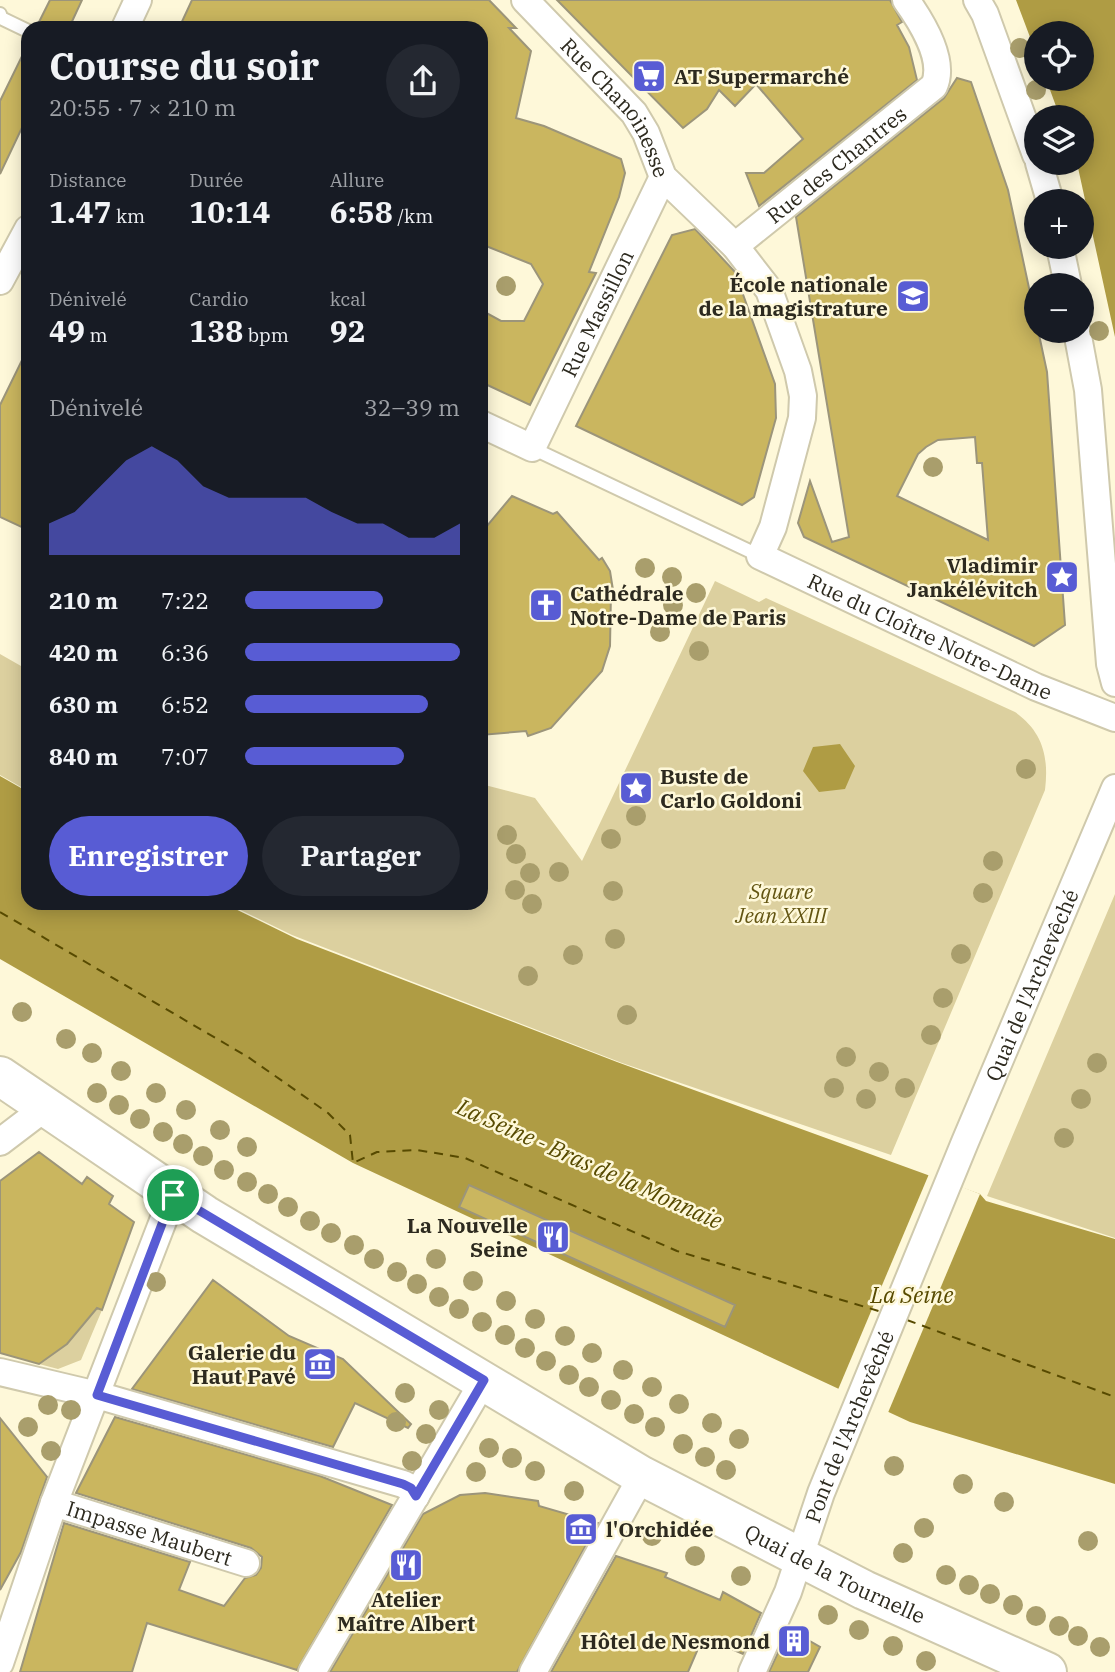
<!DOCTYPE html>
<html lang="fr">
<head>
<meta charset="utf-8">
<style>
	:root { --surface:#171b24; --page:#242831; --text:#f1f3f6; --muted:#9ea1a6; --accent:#585cd4 }
	body { margin:0; font-family:"IBM Plex Serif",serif; background:var(--page); color:var(--text); height:100vh; display:flex; flex-direction:column; font-size:26px; white-space:nowrap }
	* { box-sizing:border-box; margin:0 }
	p { font-size:23px; color:var(--muted) }
	.icon { flex:none; width:38px; height:38px; fill:none; stroke:currentColor; stroke-width:2; stroke-linecap:round; stroke-linejoin:round }
	.map { position:relative; flex:1; overflow:hidden }
	.panel { position:absolute; left:21px; top:21px; width:467px; height:889px; display:flex; flex-direction:column; background:var(--surface); border-radius:21px; box-shadow:0 4px 18px #0003 }
	.panel>* { flex:none }
	.controls { position:absolute; left:1024px; top:21px; display:grid; gap:14px }
	.controls a { display:grid; place-items:center; width:70px; height:70px; border-radius:50%; background:var(--surface); box-shadow:0 4px 18px #0003; font-size:35px }
	.pin { position:absolute; display:grid; place-items:center; width:60px; height:60px; color:#fff; margin:-30px; border:4px solid #fff; border-radius:50%; box-shadow:0 2px 7px #0007 }
	.round { display:grid; place-items:center; flex:none; width:74px; height:74px; border-radius:37px; background:var(--page) }
	.head { display:flex; align-items:center; justify-content:space-between; height:119px; padding:0 28px }
	h1 { font-size:38px; font-weight:700; line-height:52px }
	.figures { display:grid; grid-template-columns:repeat(3,1fr); gap:10px; height:119px; padding:7px 28px }
	.figures div { display:grid; align-content:center }
	.figures b { font-size:30px; font-weight:700 }
	.figures small { font-size:19px; font-weight:400 }
	.figures p { font-size:19px }
	.chart { height:196px; padding:14px 28px }
	.chart p { display:flex; justify-content:space-between }
	.chart svg { width:100%; height:126px; margin-top:7px; fill:var(--accent); opacity:.7 }
	.action { display:flex; gap:14px; margin-top:auto; padding:14px 28px }
	.action a { flex:1; height:80px; border-radius:42px; background:var(--accent); color:#fff; font-size:28px; font-weight:700; line-height:80px; text-align:center }
	.action a+a { background:var(--page); color:var(--text) }
	ul { padding:0 28px; list-style:none; font-size:23px }
	li { display:grid; grid-template-columns:112px 84px 1fr; align-items:center; height:52px }
	li i { height:18px; border-radius:9px; background:var(--accent) }
	.map>svg:first-child { display:block }
	.green { fill:#dcd09f }
	.water { fill:#af9c44 }
	.pier { fill:#fef8d9 }
	.lines { fill:none; stroke-linecap:round; stroke-linejoin:round }
	.ferry { stroke:#574a00; stroke-width:2; stroke-dasharray:9 7; stroke-linecap:butt }
	.building { fill:#cab65f; stroke:#9c957a; stroke-width:2; fill-rule:evenodd }
	.lane-casing { stroke:#cfc9ac; stroke-width:16 }
	.street-casing { stroke:#cfc9ac; stroke-width:30 }
	.primary-casing { stroke:#cfc9ac; stroke-width:42 }
	.lane { stroke:#fff; stroke-width:12 }
	.street { stroke:#fff; stroke-width:26 }
	.primary { stroke:#fff; stroke-width:38 }
	.tree { fill:#a99e6c }
	.route-casing { stroke:#fff; stroke-width:14 }
	.route { stroke:#585cd4; stroke-width:9 }
	.labels { text-anchor:middle; dominant-baseline:central; stroke-width:5; stroke-linejoin:round; paint-order:stroke }
	.poi-label { font-size:21px; font-weight:bold; fill:#2d2a1f; stroke:#fef8d9; text-anchor:end }
	.street-label { font-size:21px; fill:#2d2a1f; stroke:#fef8d9 }
	.park-label { font-size:21px; font-style:italic; fill:#635512; stroke:#fef8d9 }
	.water-label { font-size:23px; font-style:italic; fill:#574a00; stroke:#fef8d9 }
</style>
</head>
<body>
<div class="map">
<svg width="1115" height="1672" viewBox="0 0 1115 1672">
	<rect width="100%" height="100%" fill="#fef8d9"/>
	<path class="green" d="M715,581L759,602L766,598L1015,712C1043,732 1049,757 1045,790L891,1155L622,1063L292,935L226,903H481V784L535,798L582,861Z
		M0,654L28,670V791L0,775Z
		M1115,894V1238L987,1196Z
		M97,1308L102,1310L81,1360L58,1369L39,1364L67,1344Z"/>
	<path class="water" d="M1016,0H1115V337L1077,163H1082V117H1060L1046,79H1082V33H1036V53Z
		M840,744L855,766L845,789L819,792L803,771L813,747Z
		M0,776L28,792V903H223L297,939L617,1062L980,1194L986,1201L1115,1239V1484L910,1422L353,1163L0,959Z"/>
	<path class="pier" d="M929,1174L980,1194L887,1415L837,1392Z"/>
	<g class="lines">
		<path class="ferry" d="M0,912L248,1057L328,1113L350,1135L353,1163L377,1152L417,1150L465,1158L677,1251L882,1312
			M907,1320L1115,1397"/>
	</g>
	<path class="building" d="M50,0H82L69,28H36Z
		M192,0H489L516,28H509L531,51L516,118L544,126L621,159L625,173L619,197L589,272L596,273L530,405L481,382V310L501,321H524L543,284L531,264L481,244V28H179Z
		M557,0H890L902,22L897,25L909,47L917,80L759,206L746,173H764L803,139L756,84L735,106L719,90L707,109L683,128Z
		M28,44V115L0,174V101Z
		M957,78L971,82L1008,190L1047,372L1065,625L1034,646L804,537L798,523L810,481L832,542L849,537L796,217L944,98ZM975,437L977,463H982L988,540L897,496L918,454L926,447L938,440Z
		M695,229L735,272L775,384L776,418L754,497L742,505L576,426L672,235Z
		M28,348V530L0,517V405Z
		M512,496L553,514L557,512L599,560L602,558L610,571L613,590L611,591L610,646L602,671L551,728L528,736L526,731L481,735V533Z
		M39,1152L82,1184L87,1177L113,1196L109,1204L134,1222L102,1310L97,1308L67,1344L39,1364L0,1353V1181Z
		M469,1185L735,1305L725,1327L459,1207Z
		M213,1280L289,1336L343,1359L411,1424L408,1428L355,1403L333,1447L132,1389Z
		M115,1417L320,1476L392,1505L297,1670L147,1623L132,1672H20L64,1523L190,1562L179,1590L224,1606L245,1578L256,1575L261,1568L262,1557L251,1548L76,1493Z
		M0,1418L47,1477L21,1552L0,1590Z
		M485,1493L538,1501L539,1506L598,1523L517,1672H330L423,1514L460,1495Z
		M616,1556L667,1573L665,1577L720,1600L723,1592L761,1613L743,1654L703,1637L688,1672H551Z
		M789,1629L820,1647L808,1672H769Z"/>
	<g class="lines">
		<g class="lane-casing">
			<path id="lane" d="M0,14L1,18L28,31
				M532,448L760,556"/>
		</g>
		<g class="street-casing">
			<g id="street">
				<path id="s1" d="M525,0L634,113L646,133L663,177L735,246L769,290L798,371L803,396L802,418L773,527L760,556L1036,687L1115,718"/>
				<path d="M977,0L985,14L1036,155"/>
				<path d="M125,28L138,0"/>
				<path d="M1039,163L1050,201"/>
				<path id="s2" d="M735,246L934,86C946,60 921,21 906,0"/>
				<path d="M1060,247L1068,285"/>
				<path d="M0,281L28,229"/>
				<path d="M1077,331L1088,390L1110,664L1115,683"/>
				<path id="s3" d="M481,424L532,448L663,177"/>
				<path d="M0,1142L46,1107"/>
				<path d="M0,1372L97,1395L403,1484L411,1488L416,1496"/>
				<path id="s4" d="M54,1503L246,1563"/>
				<path d="M0,1663L54,1503L173,1195"/>
				<path d="M312,1672L484,1380"/>
				<path d="M533,1672L642,1476"/>
				<path id="s5" d="M752,1672L788,1592L821,1493L965,1142L1115,788"/>
			</g>
		</g>
		<g class="primary-casing">
			<g id="primary">
				<path id="s6" d="M0,1076L205,1215L642,1476L864,1590L1047,1672"/>
			</g>
		</g>
		<use href="#lane" class="lane"/>
		<use href="#street" class="street"/>
		<use href="#primary" class="primary"/>
	</g>
	<g class="tree">
		<circle cx="1020" cy="48" r="10"/>
		<circle cx="1036" cy="90" r="10"/>
		<circle cx="506" cy="286" r="10"/>
		<circle cx="1099" cy="331" r="10"/>
		<circle cx="933" cy="467" r="10"/>
		<circle cx="645" cy="568" r="10"/>
		<circle cx="672" cy="577" r="10"/>
		<circle cx="696" cy="593" r="10"/>
		<circle cx="673" cy="605" r="10"/>
		<circle cx="660" cy="632" r="10"/>
		<circle cx="699" cy="651" r="10"/>
		<circle cx="1026" cy="769" r="10"/>
		<circle cx="636" cy="816" r="10"/>
		<circle cx="507" cy="835" r="10"/>
		<circle cx="611" cy="839" r="10"/>
		<circle cx="516" cy="854" r="10"/>
		<circle cx="993" cy="861" r="10"/>
		<circle cx="559" cy="872" r="10"/>
		<circle cx="530" cy="873" r="10"/>
		<circle cx="515" cy="890" r="10"/>
		<circle cx="613" cy="891" r="10"/>
		<circle cx="983" cy="893" r="10"/>
		<circle cx="532" cy="904" r="10"/>
		<circle cx="615" cy="939" r="10"/>
		<circle cx="961" cy="954" r="10"/>
		<circle cx="573" cy="955" r="10"/>
		<circle cx="528" cy="976" r="10"/>
		<circle cx="943" cy="998" r="10"/>
		<circle cx="22" cy="1012" r="10"/>
		<circle cx="627" cy="1015" r="10"/>
		<circle cx="931" cy="1035" r="10"/>
		<circle cx="66" cy="1039" r="10"/>
		<circle cx="92" cy="1053" r="10"/>
		<circle cx="846" cy="1057" r="10"/>
		<circle cx="1097" cy="1063" r="10"/>
		<circle cx="121" cy="1071" r="10"/>
		<circle cx="879" cy="1072" r="10"/>
		<circle cx="834" cy="1088" r="10"/>
		<circle cx="905" cy="1088" r="10"/>
		<circle cx="97" cy="1093" r="10"/>
		<circle cx="156" cy="1093" r="10"/>
		<circle cx="866" cy="1099" r="10"/>
		<circle cx="1081" cy="1099" r="10"/>
		<circle cx="119" cy="1105" r="10"/>
		<circle cx="186" cy="1110" r="10"/>
		<circle cx="140" cy="1119" r="10"/>
		<circle cx="220" cy="1130" r="10"/>
		<circle cx="163" cy="1132" r="10"/>
		<circle cx="1064" cy="1138" r="10"/>
		<circle cx="183" cy="1144" r="10"/>
		<circle cx="247" cy="1147" r="10"/>
		<circle cx="203" cy="1156" r="10"/>
		<circle cx="224" cy="1170" r="10"/>
		<circle cx="247" cy="1182" r="10"/>
		<circle cx="268" cy="1194" r="10"/>
		<circle cx="288" cy="1207" r="10"/>
		<circle cx="310" cy="1221" r="10"/>
		<circle cx="331" cy="1233" r="10"/>
		<circle cx="354" cy="1245" r="10"/>
		<circle cx="374" cy="1259" r="10"/>
		<circle cx="436" cy="1259" r="10"/>
		<circle cx="397" cy="1272" r="10"/>
		<circle cx="473" cy="1281" r="10"/>
		<circle cx="156" cy="1282" r="10"/>
		<circle cx="417" cy="1284" r="10"/>
		<circle cx="439" cy="1297" r="10"/>
		<circle cx="506" cy="1301" r="10"/>
		<circle cx="459" cy="1309" r="10"/>
		<circle cx="535" cy="1319" r="10"/>
		<circle cx="482" cy="1322" r="10"/>
		<circle cx="505" cy="1335" r="10"/>
		<circle cx="565" cy="1336" r="10"/>
		<circle cx="525" cy="1348" r="10"/>
		<circle cx="592" cy="1353" r="10"/>
		<circle cx="546" cy="1361" r="10"/>
		<circle cx="623" cy="1370" r="10"/>
		<circle cx="569" cy="1375" r="10"/>
		<circle cx="589" cy="1387" r="10"/>
		<circle cx="652" cy="1387" r="10"/>
		<circle cx="405" cy="1393" r="10"/>
		<circle cx="611" cy="1400" r="10"/>
		<circle cx="679" cy="1404" r="10"/>
		<circle cx="48" cy="1405" r="10"/>
		<circle cx="71" cy="1410" r="10"/>
		<circle cx="439" cy="1410" r="10"/>
		<circle cx="634" cy="1414" r="10"/>
		<circle cx="396" cy="1422" r="10"/>
		<circle cx="712" cy="1423" r="10"/>
		<circle cx="28" cy="1427" r="10"/>
		<circle cx="655" cy="1427" r="10"/>
		<circle cx="426" cy="1434" r="10"/>
		<circle cx="739" cy="1439" r="10"/>
		<circle cx="683" cy="1444" r="10"/>
		<circle cx="489" cy="1448" r="10"/>
		<circle cx="51" cy="1451" r="10"/>
		<circle cx="705" cy="1457" r="10"/>
		<circle cx="512" cy="1458" r="10"/>
		<circle cx="412" cy="1461" r="10"/>
		<circle cx="894" cy="1466" r="10"/>
		<circle cx="726" cy="1470" r="10"/>
		<circle cx="535" cy="1471" r="10"/>
		<circle cx="476" cy="1472" r="10"/>
		<circle cx="963" cy="1484" r="10"/>
		<circle cx="574" cy="1491" r="10"/>
		<circle cx="1004" cy="1502" r="10"/>
		<circle cx="924" cy="1528" r="10"/>
		<circle cx="652" cy="1536" r="10"/>
		<circle cx="1088" cy="1541" r="10"/>
		<circle cx="903" cy="1553" r="10"/>
		<circle cx="695" cy="1556" r="10"/>
		<circle cx="946" cy="1575" r="10"/>
		<circle cx="741" cy="1576" r="10"/>
		<circle cx="969" cy="1585" r="10"/>
		<circle cx="990" cy="1594" r="10"/>
		<circle cx="1013" cy="1605" r="10"/>
		<circle cx="828" cy="1615" r="10"/>
		<circle cx="1036" cy="1616" r="10"/>
		<circle cx="1059" cy="1626" r="10"/>
		<circle cx="859" cy="1630" r="10"/>
		<circle cx="1078" cy="1636" r="10"/>
		<circle cx="893" cy="1646" r="10"/>
		<circle cx="1100" cy="1647" r="10"/>
		<circle cx="926" cy="1661" r="10"/>
	</g>
	<g class="lines">
		<g class="route-casing">
			<path id="route" d="M173,1195L484,1380L416,1496L411,1488L403,1484L97,1395Z"/>
		</g>
		<use href="#route" class="route"/>
	</g>
	<defs>
		<g id="supermarket-square" transform="scale(1.75)"><rect x="-9" y="-9" width="18" height="18" rx="4" fill="#585cd4" stroke="#fef8d9"/><path d="M-6-5.5h2.5l.6 2H6L4.5 2H-2.5L-4.4-4H-6ZM-1.5 3.2a1.3 1.3 0 1 0 .1 0ZM3 3.2a1.3 1.3 0 1 0 .1 0Z" fill="#fff"/></g>
		<g id="university-square" transform="scale(1.75)"><rect x="-9" y="-9" width="18" height="18" rx="4" fill="#585cd4" stroke="#fef8d9"/><path d="M0-5L7-2L0 1L-7-2ZM-4 1L0 2.5L4 1V4Q0 6-4 4Z" fill="#fff"/></g>
		<g id="sight-square" transform="scale(1.75)"><rect x="-9" y="-9" width="18" height="18" rx="4" fill="#585cd4" stroke="#fef8d9"/><path d="M0-6L1.8-2.2L6-1.7L2.9 1.2L3.7 5.4L0 3.3L-3.7 5.4L-2.9 1.2L-6-1.7L-1.8-2.2Z" fill="#fff"/></g>
		<g id="church-square" transform="scale(1.75)"><rect x="-9" y="-9" width="18" height="18" rx="4" fill="#585cd4" stroke="#fef8d9"/><path d="M-1.2-6h2.4v3.5h3.3v2.4h-3.3V6h-2.4V-.1h-3.3v-2.4h3.3Z" fill="#fff"/></g>
		<g id="restaurant-square" transform="scale(1.75)"><rect x="-9" y="-9" width="18" height="18" rx="4" fill="#585cd4" stroke="#fef8d9"/><path d="M-5-6h1v4h1v-4h1v4h1v-4h1v5L-1.5 .5V6h-2V.5L-5-1ZM5-6V6H3V1.5H1.5Q1.5-4 5-6Z" fill="#fff"/></g>
		<g id="museum-square" transform="scale(1.75)"><rect x="-9" y="-9" width="18" height="18" rx="4" fill="#585cd4" stroke="#fef8d9"/><path d="M0-6L6-3V-2H-6V-3ZM-5-1h2V3h-2ZM-1-1h2V3h-2ZM3-1h2V3H3ZM-6 4H6V6H-6Z" fill="#fff"/></g>
		<g id="building-square" transform="scale(1.75)"><rect x="-9" y="-9" width="18" height="18" rx="4" fill="#585cd4" stroke="#fef8d9"/><path d="M-4-6H4V6H1V3H-1V6H-4ZM-2.5-4.3h1.7v1.8h-1.7ZM.8-4.3h1.7v1.8H.8ZM-2.5-1h1.7V.8h-1.7ZM.8-1h1.7V.8H.8Z" fill="#fff"/></g>
	</defs>
	<g fill-rule="evenodd">
		<use href="#supermarket-square" x="649" y="76"/>
		<use href="#university-square" x="913" y="296"/>
		<use href="#sight-square" x="1062" y="577"/>
		<use href="#church-square" x="546" y="605"/>
		<use href="#sight-square" x="636" y="788"/>
		<use href="#restaurant-square" x="553" y="1237"/>
		<use href="#museum-square" x="320" y="1364"/>
		<use href="#museum-square" x="581" y="1529"/>
		<use href="#restaurant-square" x="406" y="1565"/>
		<use href="#building-square" x="794" y="1641"/>
	</g>
	<g class="labels">
		<g class="poi-label">
			<text x="674" y="76" text-anchor="start">AT Supermarché</text>
			<text x="888" y="284">École nationale<tspan x="888" dy="24">de la magistrature</tspan></text>
			<text x="1038" y="565">Vladimir<tspan x="1038" dy="24">Jankélévitch</tspan></text>
			<text x="570" y="593" text-anchor="start">Cathédrale<tspan x="570" dy="24">Notre-Dame de Paris</tspan></text>
			<text x="660" y="776" text-anchor="start">Buste de<tspan x="660" dy="24">Carlo Goldoni</tspan></text>
			<text x="528" y="1225">La Nouvelle<tspan x="528" dy="24">Seine</tspan></text>
			<text x="296" y="1352">Galerie du<tspan x="296" dy="24">Haut Pavé</tspan></text>
			<text x="606" y="1529" text-anchor="start">l'Orchidée</text>
			<text x="406" y="1599" text-anchor="middle">Atelier<tspan x="406" dy="24">Maître Albert</tspan></text>
			<text x="770" y="1641">Hôtel de Nesmond</text>
		</g>
		<g class="street-label">
			<text stroke="none"><textPath href="#s1" startOffset="142">Rue Chanoinesse</textPath></text>
			<text stroke="none"><textPath href="#s2" startOffset="130">Rue des Chantres</textPath></text>
			<text stroke="none"><textPath href="#s3" startOffset="206">Rue Massillon</textPath></text>
			<text stroke="none"><textPath href="#s1" startOffset="849">Rue du Cloître Notre-Dame</textPath></text>
			<text stroke="none"><textPath href="#s5" startOffset="742">Quai de l'Archevêché</textPath></text>
			<text stroke="none"><textPath href="#s5" startOffset="264">Pont de l'Archevêché</textPath></text>
			<text stroke="none"><textPath href="#s4" startOffset="100">Impasse Maubert</textPath></text>
			<text stroke="none"><textPath href="#s6" startOffset="973">Quai de la Tournelle</textPath></text>
		</g>
		<g class="park-label">
			<text x="781" y="891">Square<tspan x="781" dy="24">Jean XXIII</tspan></text>
		</g>
		<g class="water-label">
			<text transform="translate(590 1163) rotate(24)">La Seine - Bras de la Monnaie</text>
			<text x="912" y="1294">La Seine</text>
		</g>
	</g>
</svg>
<div class="controls">
<a><svg class="icon" aria-label="locate" viewBox="0 0 24 24"><circle cx="12" cy="12" r="6"/><path d="M12 2v4M12 18v4M2 12h4M18 12h4"/></svg></a>
<a><svg class="icon" aria-label="layers" viewBox="0 0 24 24"><path d="M12 4l9 5-9 5-9-5zM3 14l9 5 9-5"/></svg></a>
<a>+</a>
<a>−</a>
</div>
<div class="pin" style="left:173px;top:1195px;background:#1e9e55"><svg class="icon" aria-label="arrive" viewBox="0 0 24 24"><path d="M6 21V4h12l-3 4 3 4H6"/></svg></div>
<section class="panel">
<div class="head"><div><h1>Course du soir</h1><p>20:55 · 7 × 210 m</p></div><a class="round"><svg class="icon" aria-label="share" viewBox="0 0 24 24"><path d="M12 15V3M7 8l5-5 5 5M5 13v7h14v-7"/></svg></a></div>
<div class="figures">
<div><p>Distance</p><b>1.47<small> km</small></b></div>
<div><p>Durée</p><b>10:14</b></div>
<div><p>Allure</p><b>6:58<small> /km</small></b></div>
</div>
<div class="figures">
<div><p>Dénivelé</p><b>49<small> m</small></b></div>
<div><p>Cardio</p><b>138<small> bpm</small></b></div>
<div><p>kcal</p><b>92</b></div>
</div>
<div class="chart"><p><span>Dénivelé</span>32–39 m</p>
<svg viewBox="0 0 160 44" preserveAspectRatio="none"><path d="M0 44V33L10 29L20 20L30 11L40 6L50 11L60 20L70 24L80 24L90 24L100 24L110 29L120 33L130 33L140 38L150 38L160 33V44z"/></svg>
</div>
<ul>
<li><b>210 m</b>7:22<i style="width:64%"></i></li>
<li><b>420 m</b>6:36<i style="width:100%"></i></li>
<li><b>630 m</b>6:52<i style="width:85%"></i></li>
<li><b>840 m</b>7:07<i style="width:74%"></i></li>
</ul>
<div class="action"><a>Enregistrer</a><a>Partager</a></div>
</section>
</div>
</body>
</html>
